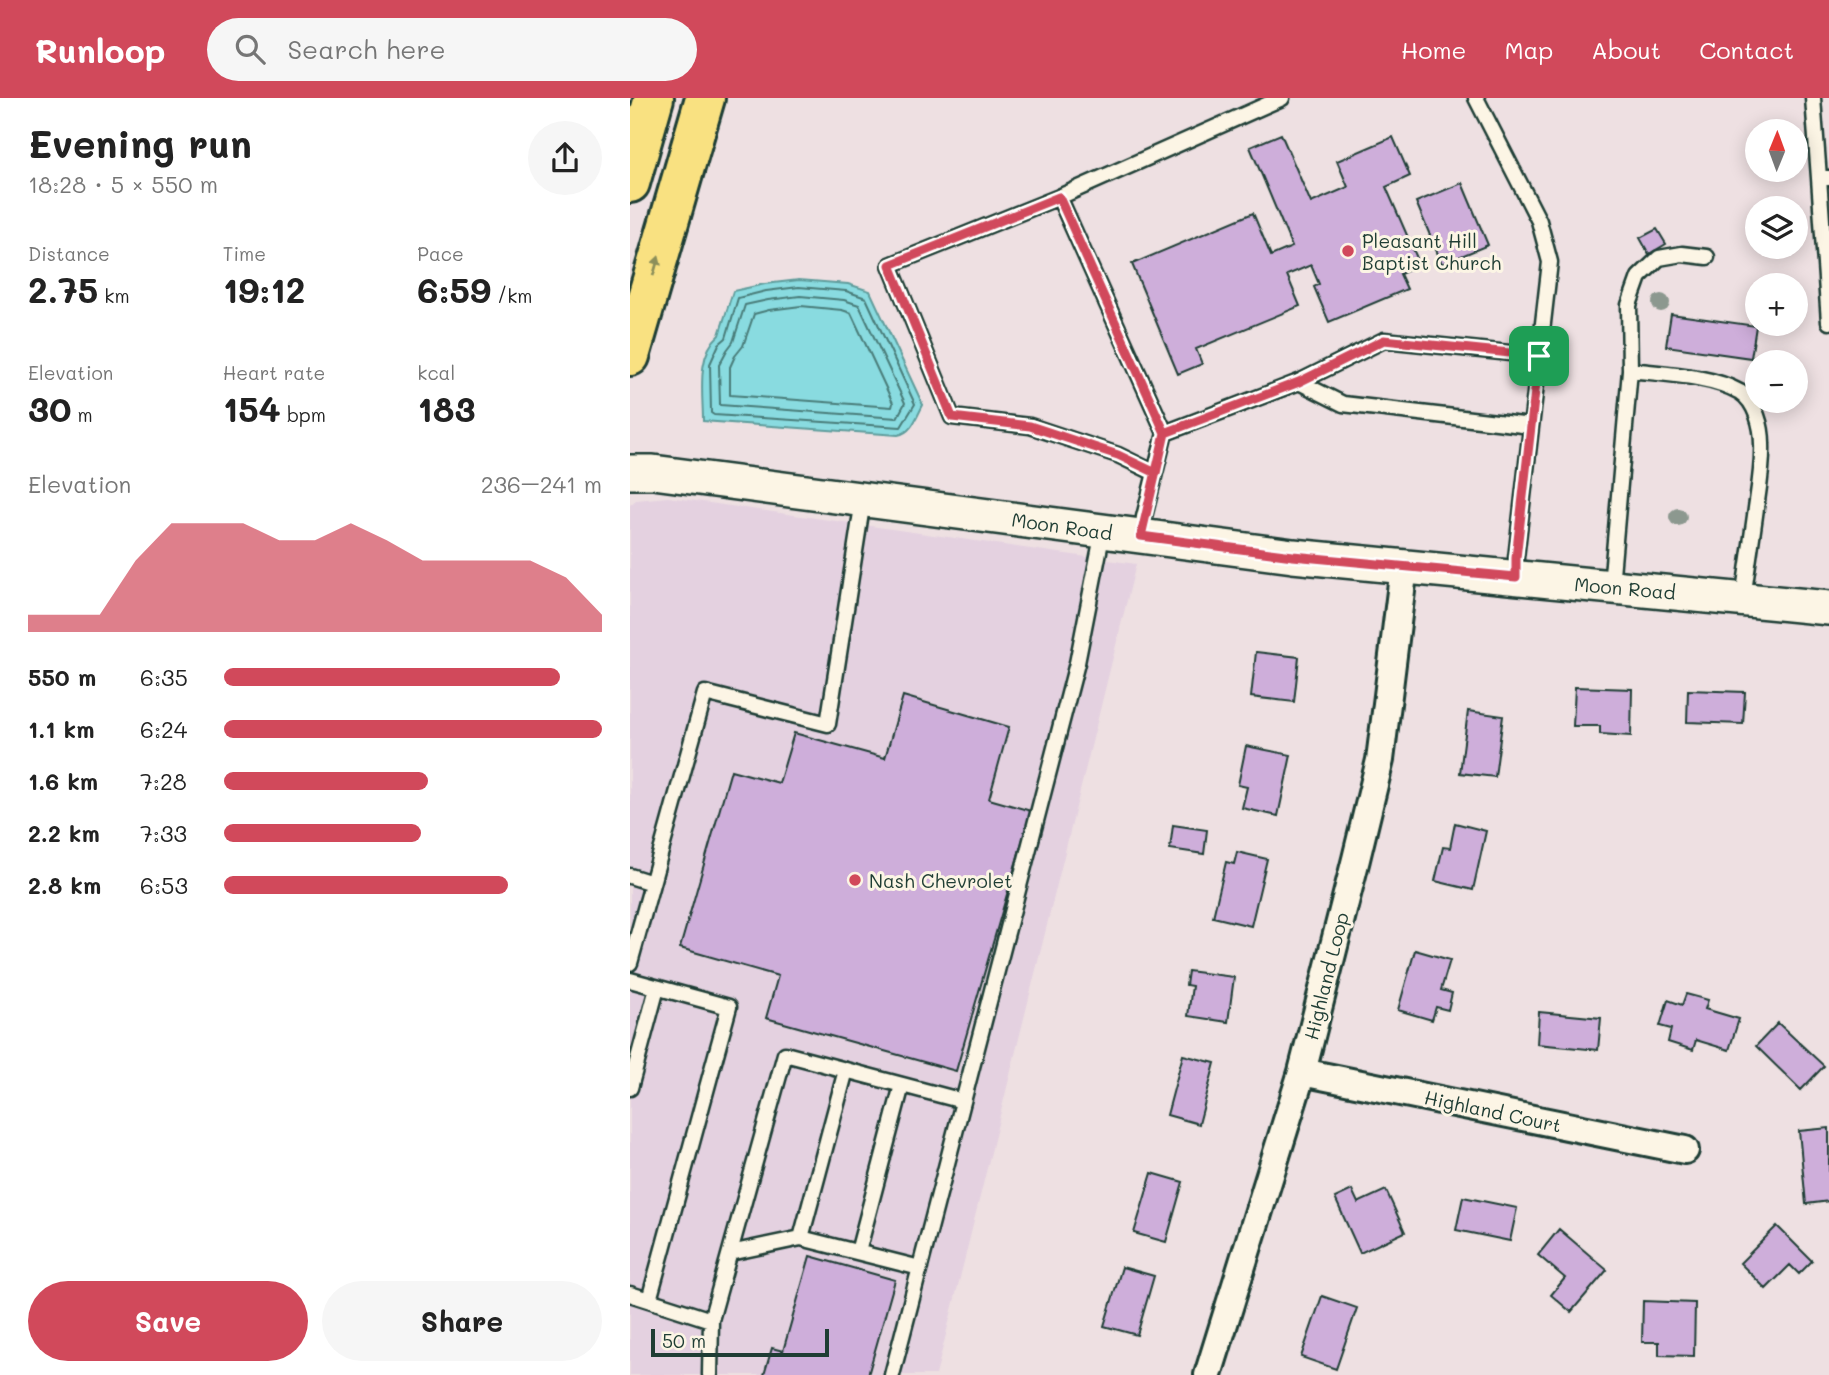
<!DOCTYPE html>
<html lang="en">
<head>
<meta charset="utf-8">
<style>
	:root { --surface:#fff; --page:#f6f6f6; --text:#222; --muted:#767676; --accent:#d1495b }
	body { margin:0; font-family:Mali,sans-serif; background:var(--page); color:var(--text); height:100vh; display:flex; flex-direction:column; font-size:26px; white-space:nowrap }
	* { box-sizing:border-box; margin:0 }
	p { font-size:23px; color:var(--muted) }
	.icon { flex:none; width:38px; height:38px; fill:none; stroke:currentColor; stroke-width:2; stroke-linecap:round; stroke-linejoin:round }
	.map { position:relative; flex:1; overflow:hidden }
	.details { display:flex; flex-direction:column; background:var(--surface); width:630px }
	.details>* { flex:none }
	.needle { width:46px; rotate:1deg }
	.fabs { position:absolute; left:1115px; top:21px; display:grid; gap:14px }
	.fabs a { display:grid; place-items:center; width:63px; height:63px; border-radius:50%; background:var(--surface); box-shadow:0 4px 18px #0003; font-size:35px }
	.scale { position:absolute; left:21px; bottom:18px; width:178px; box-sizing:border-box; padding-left:7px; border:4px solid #1f3d34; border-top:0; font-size:19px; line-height:24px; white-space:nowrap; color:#1f3d34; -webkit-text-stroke:5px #fcf5e5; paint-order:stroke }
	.pin { position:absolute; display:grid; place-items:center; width:60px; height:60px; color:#fff; margin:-30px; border-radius:14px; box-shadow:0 4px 10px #0006 }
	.round { display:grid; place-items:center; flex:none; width:74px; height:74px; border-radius:37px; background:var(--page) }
	.headline { display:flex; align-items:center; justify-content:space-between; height:119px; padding:0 28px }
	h1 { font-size:38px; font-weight:800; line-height:52px }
	.stats { display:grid; grid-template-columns:repeat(3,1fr); gap:10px; height:119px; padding:7px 28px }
	.stats div { display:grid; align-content:center }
	.stats b { font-size:35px; font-weight:800 }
	.stats small { font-size:19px; font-weight:400 }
	.stats p { font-size:19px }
	.chart { height:196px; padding:14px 28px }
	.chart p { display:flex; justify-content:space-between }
	.chart svg { width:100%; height:126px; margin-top:7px; fill:var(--accent); opacity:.7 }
	.button { display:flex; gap:14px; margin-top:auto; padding:14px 28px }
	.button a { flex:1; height:80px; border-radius:42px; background:var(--accent); color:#fff; font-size:28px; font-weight:800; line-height:80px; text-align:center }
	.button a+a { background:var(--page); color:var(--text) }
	ul { padding:0 28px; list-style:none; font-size:23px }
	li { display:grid; grid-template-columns:112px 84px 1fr; align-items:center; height:52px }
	li i { height:18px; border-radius:9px; background:var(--accent) }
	header { display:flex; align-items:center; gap:42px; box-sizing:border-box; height:98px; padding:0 35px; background:var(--accent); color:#fff }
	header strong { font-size:33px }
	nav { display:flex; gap:38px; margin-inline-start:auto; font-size:24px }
	.search { width:490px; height:63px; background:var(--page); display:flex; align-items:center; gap:18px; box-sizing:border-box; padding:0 24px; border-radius:38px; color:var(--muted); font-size:26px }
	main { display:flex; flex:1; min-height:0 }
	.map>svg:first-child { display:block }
	.built { fill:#e4d1e0 }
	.water { fill:#89dbe0; stroke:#5f9c9b; stroke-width:2 }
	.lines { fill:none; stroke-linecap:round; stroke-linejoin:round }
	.shore { stroke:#497c79; stroke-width:2 }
	.building { fill:#ceaeda; stroke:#1f3d34; stroke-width:2 }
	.service-casing { stroke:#1f3d34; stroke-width:19 }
	.minor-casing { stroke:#1f3d34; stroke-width:32 }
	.tertiary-casing { stroke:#1f3d34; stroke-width:38 }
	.trunk-casing { stroke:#1f3d34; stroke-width:44 }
	.service { stroke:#fcf5e5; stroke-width:14 }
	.minor { stroke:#fcf5e5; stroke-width:26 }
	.tertiary { stroke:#fcf5e5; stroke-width:33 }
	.trunk { stroke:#f9e181; stroke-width:38 }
	.tree { fill:#8c988f }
	.oneway { fill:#8c8f5a }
	.route-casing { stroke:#fff; stroke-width:14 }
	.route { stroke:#d1495b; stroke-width:9 }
	.poi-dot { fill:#d1495b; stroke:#fcf5e5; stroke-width:2.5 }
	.labels { text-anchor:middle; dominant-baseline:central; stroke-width:6; stroke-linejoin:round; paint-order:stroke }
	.poi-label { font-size:19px; fill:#1f3d34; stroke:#fcf5e5; text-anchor:start }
	.street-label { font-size:19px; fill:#1f3d34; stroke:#fcf5e5 }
</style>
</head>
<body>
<header>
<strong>Runloop</strong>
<div class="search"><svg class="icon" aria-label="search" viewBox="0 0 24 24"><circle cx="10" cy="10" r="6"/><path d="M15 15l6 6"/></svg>Search here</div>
<nav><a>Home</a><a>Map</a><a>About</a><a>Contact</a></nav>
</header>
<main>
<section class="details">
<div class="headline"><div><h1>Evening run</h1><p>18:28 · 5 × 550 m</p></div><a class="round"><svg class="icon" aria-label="share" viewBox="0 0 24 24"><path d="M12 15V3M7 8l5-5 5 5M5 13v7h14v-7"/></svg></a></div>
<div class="stats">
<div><p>Distance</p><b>2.75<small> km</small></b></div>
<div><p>Time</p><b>19:12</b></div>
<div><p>Pace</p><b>6:59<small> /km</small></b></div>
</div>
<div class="stats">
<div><p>Elevation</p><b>30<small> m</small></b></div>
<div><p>Heart rate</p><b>154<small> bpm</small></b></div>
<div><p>kcal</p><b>183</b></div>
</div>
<div class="chart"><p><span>Elevation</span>236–241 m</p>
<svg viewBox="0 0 160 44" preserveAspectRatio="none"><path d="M0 44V38L10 38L20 38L30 19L40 6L50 6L60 6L70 12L80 12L90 6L100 12L110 19L120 19L130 19L140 19L150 25L160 38V44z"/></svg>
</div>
<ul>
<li><b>550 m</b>6:35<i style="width:89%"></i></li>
<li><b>1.1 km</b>6:24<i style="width:100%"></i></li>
<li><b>1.6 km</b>7:28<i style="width:54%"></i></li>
<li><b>2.2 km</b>7:33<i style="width:52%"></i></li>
<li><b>2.8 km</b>6:53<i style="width:75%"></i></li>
</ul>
<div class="button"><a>Save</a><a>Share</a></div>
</section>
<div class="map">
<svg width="1199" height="1277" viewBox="0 0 1199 1277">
	<rect width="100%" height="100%" fill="#eee0e2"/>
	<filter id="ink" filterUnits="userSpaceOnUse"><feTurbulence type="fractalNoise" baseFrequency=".0143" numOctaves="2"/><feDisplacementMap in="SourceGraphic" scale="14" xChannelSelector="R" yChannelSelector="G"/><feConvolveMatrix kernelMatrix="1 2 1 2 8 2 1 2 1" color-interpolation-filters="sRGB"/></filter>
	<g filter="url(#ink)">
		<path class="built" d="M38,399L506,466L306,1277H0V407L6,402Z"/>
		<path class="water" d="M169,182L218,186L240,193L293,307C287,318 282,335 268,337L73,323C73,295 66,257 89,237L103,193L135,186Z"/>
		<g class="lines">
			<path class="shore" d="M169,189L216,193L236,200L285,306L271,329L84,317L81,315L80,266L89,246L96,240L108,200L136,193Z
				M170,198L214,202L229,207L275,305L267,320L90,307L89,267L97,252L103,244L115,207L138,202Z
				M171,208L212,212L221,215L263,305L262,309L100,297V269L105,258L113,248L124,216L139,212Z"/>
		</g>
		<path class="building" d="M651,36L681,105L718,89L707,63L763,39L780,78L756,89L790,167L770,176L777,191L699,224L684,189L689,186L681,167L657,177L670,208L566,251L572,266L548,276L502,166L623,115L641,158L662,149L620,49Z
			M832,85L858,147L812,166L786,104Z
			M1027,131L1036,146L1019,156L1010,140Z
			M1041,216L1126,228L1121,260L1036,248Z
			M626,554L669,559L664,604L621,599Z
			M945,589L1002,591L1001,638L970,636V628H943Z
			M1058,592L1115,594L1113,626L1057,624Z
			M273,598L379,629L359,701L401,713L326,973L136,920L148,878L50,850L101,672L149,685L164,635L255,660Z
			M838,613L873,618L865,679L830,675Z
			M616,648L661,657L648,718L612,710L617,689L608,687Z
			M825,725L856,733L843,792L805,783L813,749L820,750Z
			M543,727L577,732L574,756L540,751Z
			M607,754L637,761L621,828L583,819L596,764L604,766Z
			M785,852L820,862L811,892L822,895L818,912L806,909L802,922L768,912Z
			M558,873L604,879L598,924L558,918L562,888L556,887Z
			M1056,896L1078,902L1075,911L1109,921L1099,952L1066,942L1063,952L1038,944L1041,931L1030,928L1038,902L1052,907Z
			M909,914L971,920L968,952L907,946Z
			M1148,925L1194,968L1171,992L1126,948Z
			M553,957L585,965L569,1026L537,1017Z
			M1199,1030V1103L1176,1106L1169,1033Z
			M522,1075L553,1084L536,1144L504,1135Z
			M722,1092L728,1105L756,1092L775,1134L730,1155L705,1100Z
			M833,1099L887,1110L880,1143L826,1132Z
			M1147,1128L1182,1163L1169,1176L1160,1167L1136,1191L1110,1165Z
			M929,1131L977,1172L941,1214L921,1197L935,1180L908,1157Z
			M180,1158L265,1182L238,1277H134L142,1250L153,1253Z
			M492,1169L524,1178L507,1237L474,1228Z
			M692,1198L727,1210L706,1271L671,1259Z
			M1013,1203L1065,1205L1064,1258L1029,1257V1244H1012Z"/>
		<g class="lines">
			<g class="service-casing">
				<path id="service" d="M846,0L909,123L920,164L886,460V479
					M1183,0L1189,80
					M1199,80H1189L1199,224
					M429,99L260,167L322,319L400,328L488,357L525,375
					M1000,272C1033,276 1080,277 1110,294C1126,304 1132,329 1132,346C1133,368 1129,389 1126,410C1122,441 1117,471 1113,501
					M669,284L754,242L909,258
					M535,335L669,284L713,306L901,328
					M511,438L514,419L535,335L429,99L652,0
					M981,488L1000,272L999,207L1009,179L1029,160L1052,156L1077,159
					M0,778L22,785
					M0,865L75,595L198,626L233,402
					M0,882L99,909L19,1202
					M0,990L27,890
					M171,1140L216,972
					M228,1154L272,987
					M100,1155L171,1140L290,1170
					M0,1196L81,1222
					M80,1277L81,1222L155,956L333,1003
					M262,1277L447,565L473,433"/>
			</g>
			<g class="minor-casing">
				<path id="minor" d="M672,974L1055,1052
					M578,1277L672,974L726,761L750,662L774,469"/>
			</g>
			<g class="tertiary-casing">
				<path id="tertiary" d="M0,374H23L663,458L1199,510"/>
			</g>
			<g class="trunk-casing">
				<path id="trunk" d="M0,85L24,0
					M0,258L75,0"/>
			</g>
			<use href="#service" class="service"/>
			<use href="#minor" class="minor"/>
			<use href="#tertiary" class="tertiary"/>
			<use href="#trunk" class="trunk"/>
		</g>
		<g class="tree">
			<circle cx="1031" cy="205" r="9"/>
			<circle cx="1048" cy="419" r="9"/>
		</g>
		<defs><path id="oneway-solid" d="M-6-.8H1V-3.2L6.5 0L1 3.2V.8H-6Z" transform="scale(1.75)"/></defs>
		<use class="oneway" href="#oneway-solid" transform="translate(26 168) rotate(-74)"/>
	</g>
	<g class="lines" filter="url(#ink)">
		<g class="route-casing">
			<path id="route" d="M909,258L754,242L669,284L535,335L526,375L488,357L400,328L322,319L260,167L429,99L535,335L511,438L663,458L886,479V460L909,258"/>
		</g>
		<use href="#route" class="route"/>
	</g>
	<g class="poi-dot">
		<circle cx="718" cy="153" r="7"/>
		<circle cx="225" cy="782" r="7"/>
	</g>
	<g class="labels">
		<g class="poi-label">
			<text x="732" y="142">Pleasant Hill<tspan x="732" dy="22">Baptist Church</tspan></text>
			<text x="239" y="782">Nash Chevrolet</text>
		</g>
		<g class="street-label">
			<text transform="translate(432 428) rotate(8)">Moon Road</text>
			<text transform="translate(995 490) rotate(5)">Moon Road</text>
			<text transform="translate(696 878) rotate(-76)">Highland Loop</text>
			<text transform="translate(863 1013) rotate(12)">Highland Court</text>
		</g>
	</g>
</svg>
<div class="fabs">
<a><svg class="needle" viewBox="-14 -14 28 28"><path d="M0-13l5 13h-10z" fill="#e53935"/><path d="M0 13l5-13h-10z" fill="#767676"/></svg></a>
<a><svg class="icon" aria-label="layers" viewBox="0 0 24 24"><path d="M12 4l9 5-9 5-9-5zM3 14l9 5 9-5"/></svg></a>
<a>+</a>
<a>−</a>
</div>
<div class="scale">50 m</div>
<div class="pin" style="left:909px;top:258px;background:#1e9e55"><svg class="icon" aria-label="arrive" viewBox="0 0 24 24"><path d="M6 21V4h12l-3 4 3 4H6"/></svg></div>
</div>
</main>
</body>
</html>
